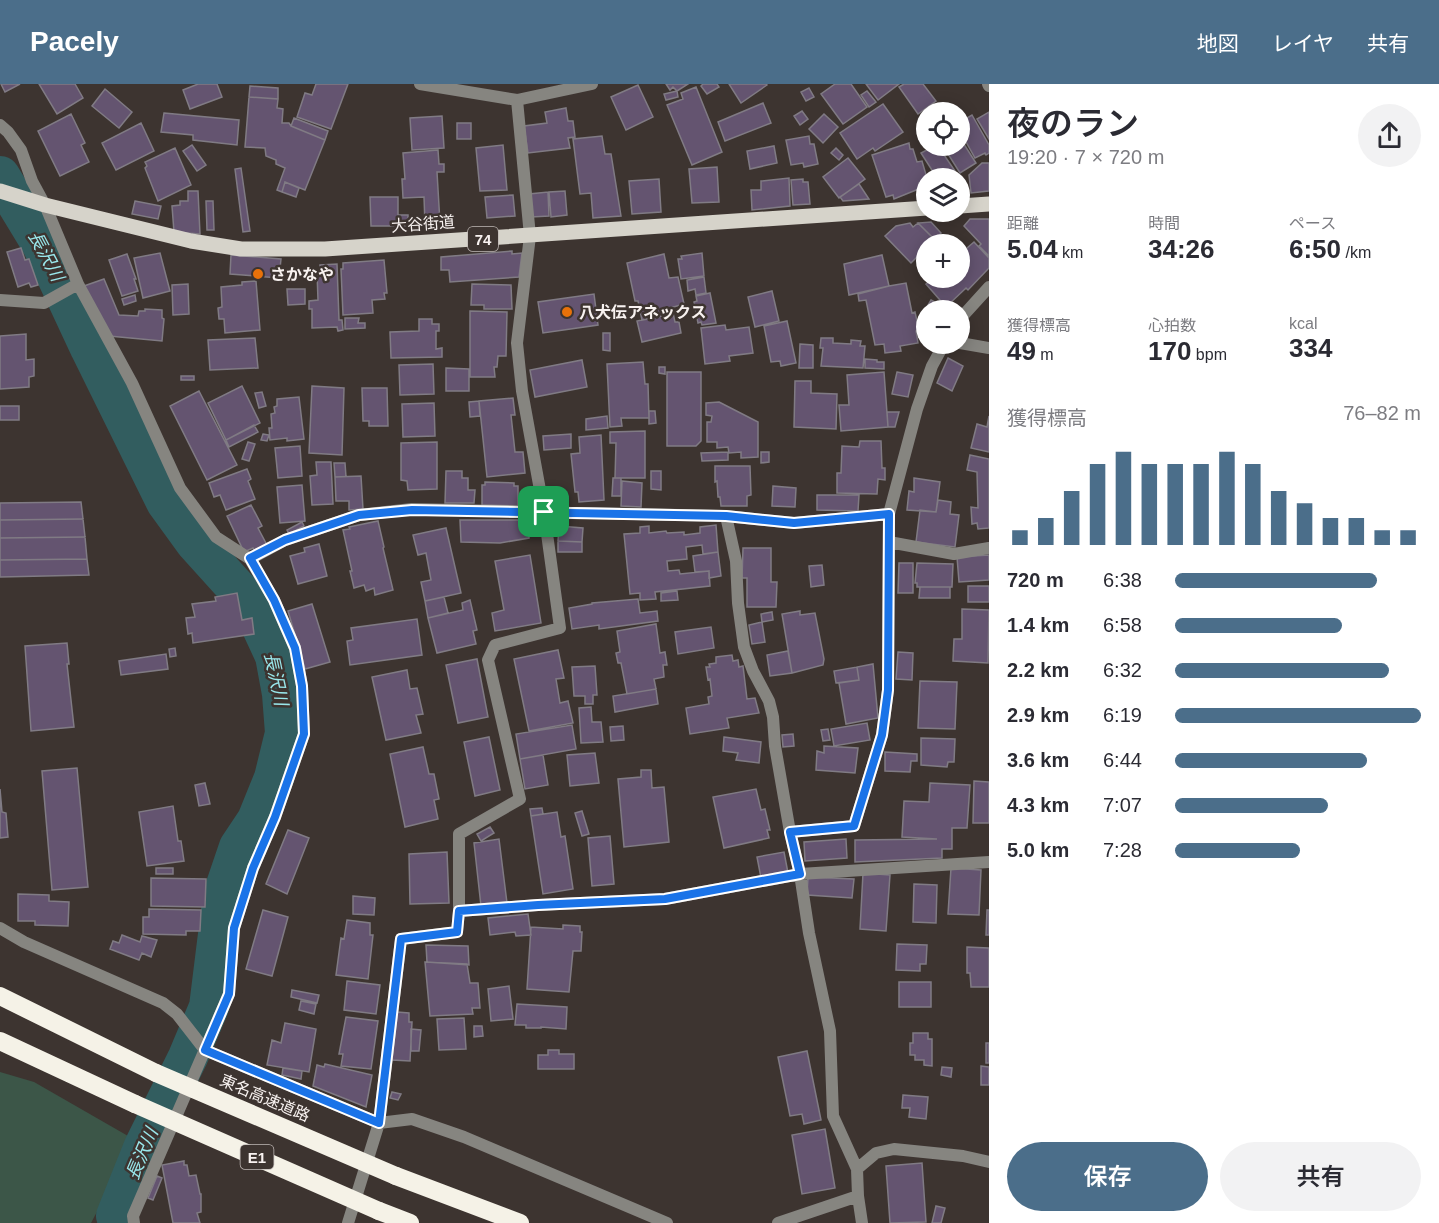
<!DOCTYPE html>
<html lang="ja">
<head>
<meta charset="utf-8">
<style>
	:root { --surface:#fff; --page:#f2f2f3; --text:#2b2b33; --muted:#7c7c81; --accent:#4b6e8a }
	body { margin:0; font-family:Arial,"Noto Sans JP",sans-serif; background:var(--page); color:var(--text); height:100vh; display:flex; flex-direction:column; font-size:22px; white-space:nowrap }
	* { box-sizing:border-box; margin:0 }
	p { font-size:20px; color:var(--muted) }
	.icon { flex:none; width:33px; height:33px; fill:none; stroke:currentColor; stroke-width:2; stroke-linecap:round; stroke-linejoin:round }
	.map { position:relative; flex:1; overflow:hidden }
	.sheet { display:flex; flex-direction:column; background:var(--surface); width:450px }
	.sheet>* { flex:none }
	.controls { position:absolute; left:916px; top:18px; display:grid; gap:12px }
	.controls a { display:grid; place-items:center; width:54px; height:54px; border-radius:50%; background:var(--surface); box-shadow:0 3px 15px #0003; font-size:30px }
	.pin { position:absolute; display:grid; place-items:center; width:51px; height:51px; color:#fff; margin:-26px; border-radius:12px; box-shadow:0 3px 9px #0006 }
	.round { display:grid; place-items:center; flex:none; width:63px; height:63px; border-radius:32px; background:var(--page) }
	.head { display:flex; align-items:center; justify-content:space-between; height:102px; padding:0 18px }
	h1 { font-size:33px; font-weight:600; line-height:45px }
	.stats { display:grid; grid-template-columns:repeat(3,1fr); gap:9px; height:102px; padding:6px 18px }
	.stats div { display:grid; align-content:center }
	.stats b { font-size:26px; font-weight:600 }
	.stats small { font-size:16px; font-weight:400 }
	.stats p { font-size:16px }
	.chart { height:168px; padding:12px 18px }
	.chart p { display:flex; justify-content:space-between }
	.chart svg { width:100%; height:108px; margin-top:6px; stroke:var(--accent); stroke-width:6 }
	.cta { display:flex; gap:12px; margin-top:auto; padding:12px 18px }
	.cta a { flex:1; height:69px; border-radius:36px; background:var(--accent); color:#fff; font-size:24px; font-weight:600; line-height:69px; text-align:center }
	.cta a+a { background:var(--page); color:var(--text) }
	ul { padding:0 18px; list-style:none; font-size:20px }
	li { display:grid; grid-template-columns:96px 72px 1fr; align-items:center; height:45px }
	li i { height:15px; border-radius:8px; background:var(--accent) }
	header { display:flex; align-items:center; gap:36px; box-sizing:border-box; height:84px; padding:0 30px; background:var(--accent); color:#fff }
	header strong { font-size:28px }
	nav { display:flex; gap:33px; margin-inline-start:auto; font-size:21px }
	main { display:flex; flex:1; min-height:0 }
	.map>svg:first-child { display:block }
	.green { fill:#3c5648 }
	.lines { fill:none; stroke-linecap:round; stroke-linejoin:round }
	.river { stroke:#325d5f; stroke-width:40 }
	.building { fill:#645470; stroke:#807b84; stroke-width:1.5 }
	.minor { stroke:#868580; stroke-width:12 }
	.primary { stroke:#d6d3ca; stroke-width:15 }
	.motorway { stroke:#f5f2e7; stroke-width:18 }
	.motorway-bridge { stroke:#f5f2e7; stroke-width:18 }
	.route-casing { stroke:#fff; stroke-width:12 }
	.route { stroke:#1a73e8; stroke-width:8 }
	.food-dot { fill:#e8710a; stroke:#3d3430; stroke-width:2 }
	.labels { text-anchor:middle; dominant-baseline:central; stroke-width:5; stroke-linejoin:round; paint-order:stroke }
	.shield { fill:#3d3430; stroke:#c0b9b6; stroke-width:1.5 }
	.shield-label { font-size:15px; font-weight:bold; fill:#f8f2f0 }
	.street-label { font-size:16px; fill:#f8f2f0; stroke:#3d3430 }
	.poi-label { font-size:16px; font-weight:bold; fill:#f8f2f0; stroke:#3d3430; text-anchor:start }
	.water-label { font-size:18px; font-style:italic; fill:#99e7eb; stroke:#3d3430 }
</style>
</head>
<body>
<header>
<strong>Pacely</strong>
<nav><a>地図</a><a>レイヤ</a><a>共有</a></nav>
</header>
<main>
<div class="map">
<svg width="989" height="1139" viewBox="0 0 989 1139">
	<rect width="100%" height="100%" fill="#3d3430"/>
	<path class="green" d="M0,988L34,998L135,1056L91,1139H0Z"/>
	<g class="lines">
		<path class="river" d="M0,92L42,161L90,264L166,418L195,458L251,520L275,572L282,610L285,649L274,694L257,736L239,763L223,810L209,923L188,973L144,1062L116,1132L119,1139"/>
	</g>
	<path class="building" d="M1,0H20L5,8Z
		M39,0H75L83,14L57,30Z
		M198,0H217L222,13L190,25L183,6Z
		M316,0H348L331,45L297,33L305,9L312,11Z
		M666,0H688L677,7L673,3L670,6Z
		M703,0H717L719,3L707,10L701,2Z
		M729,0H766L767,1L741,19Z
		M835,0H851L867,23L843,40L821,10Z
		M866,0H899L878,16Z
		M904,0H923L936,17L918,30L899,3Z
		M638,1L653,33L626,46L611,13Z
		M250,2L278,4V15L249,13Z
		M696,3L722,68L692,81L667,21L683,15L681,9Z
		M809,4L814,13L806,17L801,8Z
		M105,5L132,28L119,44L92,22Z
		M677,7L678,13L666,16L664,10Z
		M867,7L876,18L869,23L861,11Z
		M249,13L278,15L277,24L283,25L282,39H289L291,42L325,56L305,106L285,98L282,108L277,106L285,84L276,80V76L266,72L265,64L245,63Z
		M763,19L771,39L725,57L718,38Z
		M883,20L903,48L875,67L873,64L857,75L840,49Z
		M566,24L568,37H573L575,53L568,54L570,64L528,69L524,42L547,39L545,28Z
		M802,27L808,35L800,41L794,32Z
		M989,28V55L977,35Z
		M164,29L239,36L237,61L193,56V51L161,48Z
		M71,30L85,59L81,61L89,78L60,92L38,47Z
		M824,30L838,43L823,59L809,45Z
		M972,31L989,61V69L986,71L985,69L975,74L960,47V45L963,43L960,38Z
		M442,32L444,64L412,66L410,34Z
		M294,34L328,47L325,56L291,42Z
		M141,39L154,67L116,86L102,59Z
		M457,39H471V55H457Z
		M602,52L605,70H611L621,132L593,134L591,109L580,110L573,55Z
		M809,52L810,60H814L818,80L804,83L803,79L791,81L786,56Z
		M960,54L976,79L960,89L943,62H960Z
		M909,59L910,65H913L917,78L922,77L927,94V97L919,99L921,104L894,115L893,111L886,113L872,71Z
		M192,61L206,81L197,87L183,67Z
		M503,61L507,106L480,107L476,64Z
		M774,62L777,79L750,85L747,67Z
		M934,62H938L955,87L943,94H937L921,69Z
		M175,64L191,101L158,117L145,84L147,82L145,78Z
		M836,64L843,71L839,76L831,69Z
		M438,66L439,80H444V88H437L440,139L425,140L424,113L403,114L402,95H405L403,69Z
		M848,74L865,95L839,114L823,93Z
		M982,79H989V107L971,109L969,91Z
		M717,83L719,118L692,119L689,85Z
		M241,84L250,147L243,148L235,85Z
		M789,94L790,122L752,126L751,106H761V97Z
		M659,95L661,128L632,130L629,97Z
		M803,95V98H808L810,120L793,121L791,96Z
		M285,98L299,104L296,113L282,108Z
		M859,100L869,115L843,117L840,113Z
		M927,100V113H925L922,103Z
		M188,107H198L200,150L174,148L172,122L180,121V117H188Z
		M565,107L567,131L551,133L549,108Z
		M548,108L549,132L531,133L529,110Z
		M513,111L515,132L487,134L485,113Z
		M370,113H398V131H408V142H371Z
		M135,117L161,122L158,135L132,130Z
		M206,117H213L214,146H207Z
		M970,135H989V172L979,162L981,160L964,142Z
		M931,138L941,149L935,156L918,139Z
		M910,139L913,143L918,139L935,156L930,160H927V163L911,179L885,152L896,142Z
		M974,158L989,174V184L968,206L966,204L946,223L926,200L933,194H960V170Z
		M21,164L25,176L29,175L38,201L31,203L29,199L18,203L7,168Z
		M512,167V170L522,169L519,193L450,198L449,186H441V173Z
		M160,169L170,207L143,214L134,174Z
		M702,169L704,192L681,195L678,175H682L681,172Z
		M127,170L136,195H134L138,207L122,212L109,176Z
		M664,170L669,194L678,193L684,220L670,224L672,230L642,236L638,217H635L627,179Z
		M231,171L281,175L279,194L230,190Z
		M882,171L889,202L849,211L844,180Z
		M384,176L387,209H384L385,215L372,216L373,229L343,231L341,185H343V179Z
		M337,180L339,236H342L343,246L338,247L337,243L312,244V225H309V217L318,216L317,188H320V181Z
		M704,193L706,209L696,211L695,205L688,207L687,196Z
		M104,195L119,231L138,232L139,227H145V225L162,226V234L164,235L162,257L109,252L84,202Z
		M256,197L260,246L225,249L224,235H219L218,224L222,223L221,203L242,201V198Z
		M906,199L912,229L915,228L919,246L916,247L918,259L900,262L901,267L885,269L884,260L875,261L866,216L859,217L858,210L889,202Z
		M188,200L189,230L173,231L172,201Z
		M472,200L511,201L512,225H484V221H471Z
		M287,205H305V220L288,221Z
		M772,207L779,237L755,243L748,213Z
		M710,209L716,239L702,241L701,238L698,239L694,218L697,217L696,212Z
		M594,210L598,241L543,249L538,218Z
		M135,211L136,217L124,221L122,215Z
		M931,216L947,225L946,226H927V237L921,233Z
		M470,227L507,228L506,272H498L497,283H494L495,293H470Z
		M673,229L675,238H679L681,249L642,258L637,237Z
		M345,234H359L358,239H365V244L345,245Z
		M419,235H432V240H439V247H436V265L442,264V273L391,274L390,248L419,247Z
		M787,237L796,279L781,282L780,277L771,278L764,242Z
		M725,241L726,246L749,243L753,269L729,272L730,277L705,280L701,244Z
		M603,249H610V267L603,266Z
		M26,250V276L34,275V292L29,293V303L0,305V252Z
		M255,254L258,284L210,286L208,256Z
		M821,254H833V259L851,260V256L861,257L860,262H865L863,284L821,282L823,264H820Z
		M800,260L813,261V284H799Z
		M948,274L963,282L952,307L937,299Z
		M865,275L877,276V278H884V285L865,284Z
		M582,276L587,303L535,313L530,286Z
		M643,278L645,300H648L649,334H621L622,342L610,343L607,280Z
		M433,280L434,310L400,311L399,281Z
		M659,283H665V290L659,289Z
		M446,284L469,285V307H446Z
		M667,288H701V357L696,362H667Z
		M884,288L888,343L841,347L839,321H849L847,291Z
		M897,288L913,291L908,313L892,310Z
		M181,292H194V296H181Z
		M795,297H811V309L837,310L836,345L794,343Z
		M242,302L260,339L226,356L208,319Z
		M312,302L344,304L342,371L309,369Z
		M362,304H387L388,342H369V337H363Z
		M199,307L237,381L207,396L170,322Z
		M262,308L266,322L259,324L255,309Z
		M299,313L304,355L287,357V354L270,356L269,344H272L271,330L275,329L274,323L277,322V315Z
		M513,314L515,331H511L515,368H523L525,389L487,393L479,317Z
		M479,317L480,332L470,333L469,318Z
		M719,318L758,338V373L741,374V368L729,369L728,363L717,364V358H707V338H711L712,332L706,331V319Z
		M434,319L435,352L403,353L402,320Z
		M0,322H19V336H0Z
		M649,327H655L656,339L649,340Z
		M887,328H899L895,343H888Z
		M607,332L608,344L586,346V335Z
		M989,332V368L971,364L977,340L987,343Z
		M254,341L258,348L229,363L226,356Z
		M645,347V394H615L616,359H610V348Z
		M263,350L269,351L267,357L261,356Z
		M571,350V364L544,366L543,352Z
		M601,351L604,416L579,418L578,408H575L571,370L580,369L579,353Z
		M860,357H881L882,384H885V396L878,395L877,410L837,409V389H841L842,362L859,363Z
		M248,358L255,360L249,377L242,375Z
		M437,358V405L408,406L407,397L401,396V359Z
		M300,362L302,392L278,394L275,364Z
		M728,368V376L702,377L701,369Z
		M761,368H769V378L761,379Z
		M970,371L989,375V444L978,445L977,439L972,440L971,423L978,424L977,388L967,386Z
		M316,378H331L333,420L312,421L310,392L317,391Z
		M334,379H345L346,393H335Z
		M715,382H750L751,411L747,412V422H721L720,413H718L717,397L715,398Z
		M247,385L251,395L248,397L255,415L226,426L220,411L214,413L209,399Z
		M446,387H462V394H468V406H475L474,419H445Z
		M651,387H661V406L651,405Z
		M361,392L363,425L349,426V417H336L335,393Z
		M613,394H621V412H612Z
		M914,394L940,398L936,428L907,426L909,407L914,408Z
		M622,397L642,399L641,423L621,422Z
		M485,398L514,399V402H518V422L482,421V401H485Z
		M302,401L305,437L280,439L277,403Z
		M773,402L796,404L795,423L772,422Z
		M528,408L529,420H522L521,409Z
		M817,411H859L858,427L817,426Z
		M938,416L951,418L950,430L959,431L955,463L916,458L920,426L936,428Z
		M81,418L83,435L0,436V419Z
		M251,421L262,442L258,444L267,461L254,466L253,464L244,468L227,432Z
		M83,435L85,453L0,454V436Z
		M460,436H529V454L500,459L461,458Z
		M378,437L384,463L383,464L393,506L375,511L374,504L366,507L364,501L354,504L350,487H352L343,446L350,445L349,443Z
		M302,438L304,442L289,450L287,446Z
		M716,441L718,468L703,470L702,461L686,463L687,475L667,477L668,487L679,486L680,490L709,487L710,502L655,508L656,515L640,516V509L630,510L624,450L640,449V443L649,442V449L666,447L667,449L684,448V451L700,449V443Z
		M559,442L583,444L582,458L558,457Z
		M446,444L461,509L425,517L421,498L431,496L426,469L418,471L413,451Z
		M85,453L87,475L0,476V454Z
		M558,457L582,458V468H558Z
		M319,460L327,492L298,500L290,472L305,468L304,464Z
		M743,464H771V498H777L776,523H747V494H742Z
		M718,468L721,492L709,494V487L695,488L693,472Z
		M530,471L541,539L495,547L492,529L504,526L495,477Z
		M989,471V496L959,498L957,473Z
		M87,475L89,491L0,493V476Z
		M899,479H913V509H898Z
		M917,479L953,480L952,503H917V499H915Z
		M822,481L824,501L811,503L809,482Z
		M968,502H989V518H968Z
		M920,503H950V514H919Z
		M677,507L678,516L661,517V509Z
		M237,509L242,536L252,534L254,550L193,559L192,549L188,550L186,534L195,533L192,520L216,517L215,513Z
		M444,513L448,529L428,534L425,517Z
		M638,515L640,529L657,527L658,537L599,545V541L572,545L569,524L592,520V519Z
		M470,516L477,546L473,547L476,560L437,569L428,534L463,526L462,519Z
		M312,520L330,578L305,585L288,527Z
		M962,525L989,526L988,579L953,577L954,555H962Z
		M800,527V531L815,529L824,575L823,581L792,589L782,530Z
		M772,528L773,536L762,538L761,530Z
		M417,535L422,571L350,581L347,557L353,556L351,544Z
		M762,538L765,558L752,560L749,541Z
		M656,540L660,569L665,568L667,581H663L664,593L654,595L656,605L627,610L621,579H618L616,569L620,568L617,547Z
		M711,543L714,564L678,570L675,548Z
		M67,559L69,580H67L74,643L31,647L25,562Z
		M175,564L176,572L170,573L169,565Z
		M558,566L564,594L556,595L560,619L568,617L573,639L529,647L514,575Z
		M788,567L792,589L770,592L767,571Z
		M898,568L913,569L912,596L896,595Z
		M166,570L168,585L121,591L119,577Z
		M732,571L733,577L738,576L739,583L743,582L747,615L755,614L759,629L727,634L729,644L690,650L686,624L709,620L708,613L712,612L710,595L708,596L706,583H710L709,580L716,579V573Z
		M477,575L488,633L458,639L446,581Z
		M873,580L878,634L846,640L839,599L859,596L857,583Z
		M595,582L597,611H593V620H585V612H574L572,583Z
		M857,583L859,596L836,599L834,587Z
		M407,586L410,605L417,604L423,630L416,631L421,649L386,656L372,593Z
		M920,597L957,598L955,645L918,644Z
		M656,605L658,620L615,628L613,612Z
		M591,623L592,638H601L603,658L581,659L579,624Z
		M867,639L870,656L834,662L831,645Z
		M572,641L576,665L520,675L516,650Z
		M623,642L624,656L611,657L610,643Z
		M828,645L830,656L823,657L821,646Z
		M793,650L794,662L783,663L782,651Z
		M489,653L500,706L475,712L464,658Z
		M724,653L761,658L759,679L736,676L738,669L723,667Z
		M921,654L955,655L954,678H948L947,683L921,681Z
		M824,662L858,664L855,689L816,686L817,667L824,669Z
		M423,663L429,690H434L439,715L434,716L438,735L405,743L390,670Z
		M885,668L917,670V677H911L910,688L885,687Z
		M595,669L599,699L570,702L567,671Z
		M543,671L548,701L525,705L520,675Z
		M77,684L88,803L52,806L42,687Z
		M641,686H651L652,704L664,703L669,758L624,763L618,695L641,693Z
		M974,697L989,698V739H973Z
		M205,699L210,720L199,722L195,701Z
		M930,699L970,701L967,744H952V765H942V774L855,778V756L937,755L902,753L904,717L929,718Z
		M0,705L2,728L6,729L8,753L0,754Z
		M756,705L761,726L765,725L770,746H767L769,754L724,764L713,713Z
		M173,722L178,757H181L184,777L147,782L139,728Z
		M542,724L543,730L531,732L530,725Z
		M582,727L589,750L582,752L575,729Z
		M557,728L561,753L565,752L573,805L543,810L531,732Z
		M490,743L494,749L481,757L477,750Z
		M288,746L309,754L287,810L266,800Z
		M610,752L614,800L592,802L588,754Z
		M499,755L507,819L481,822L474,759Z
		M846,755L847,774L805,777L804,758Z
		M447,768L449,819L410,820L409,770Z
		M784,768L788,789L761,794L757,773Z
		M156,784H173V790H156Z
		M951,784L981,786L979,831L948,830Z
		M863,789L890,791L886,847L860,845Z
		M808,793L854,795L852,814L807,811Z
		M151,794L206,795L205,823L151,822Z
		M914,800L937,801L936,839L913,838Z
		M18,810L49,811V817L69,818L68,842L35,841V837H18Z
		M353,812L375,814L374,831L353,830Z
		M149,825L201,826L200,847H186V851L143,850V833H149Z
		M263,826L288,833L272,892L246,885Z
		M987,826H989V851H986Z
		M528,830L531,851L516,852L515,848L490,851L488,834Z
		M347,836L370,839V851H373L368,895L336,891L341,854L344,855Z
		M563,841L580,842V848H582L581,867H573L569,908L527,905L531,843L563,845Z
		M122,851L140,858L142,852L157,856L151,873L142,869L139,876L110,865L113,857L119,859Z
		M897,860L927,861L926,880H920V887L896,886Z
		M426,861L468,862L469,881L427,878Z
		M967,863L989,864V903H971L970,889H967Z
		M425,878L467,880L470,899H478L480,924H472L473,930L430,932Z
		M347,897L380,901L376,930L344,926Z
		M899,898H931V923H899Z
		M509,902L513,935L491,937L488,905Z
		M292,906L319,911L317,919L291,913Z
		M301,917L316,920L314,930L299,926Z
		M517,920L567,923L566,945L541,943V944H526V941H515Z
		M397,928L409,929V938H412L410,977L392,976Z
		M346,933L378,937L371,985L341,982L343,970H339Z
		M464,934L466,965L439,966L437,935Z
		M285,939L316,945L309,988L267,981L272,956L281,959Z
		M474,942H482L483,952L474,953Z
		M411,945L421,946L419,967H411Z
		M913,949H928V955H932V982L924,981V976H915V971H910V959H913Z
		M986,959H989V979H986Z
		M548,966H559V970H574V985H538V971H548Z
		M807,967L821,1036L804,1040L802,1030L790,1032L778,973Z
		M325,980L372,991L366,1023L313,1002L317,981L324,983Z
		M981,982L989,983V1001H981Z
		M942,983L952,984L951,993L941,991Z
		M283,984L302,987L301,995L282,991Z
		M392,1008L401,1010L398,1016L390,1014Z
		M903,1011L928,1013L926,1035L909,1033L910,1024H902Z
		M825,1045L835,1104L802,1110L792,1051Z
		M184,1077V1081H187L189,1092L196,1091L200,1110H201V1128L197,1129L200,1139H173L162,1081Z
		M922,1079L926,1138L890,1139L886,1082Z
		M157,1092L162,1094L153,1116L148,1114Z
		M936,1122L945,1124L941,1139H932Z"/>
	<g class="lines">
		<path class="minor" d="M420,0L517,16L592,0
			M988,0L989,2
			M0,41L8,48L21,66L32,97L45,121L78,200L132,299L180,404L216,453L250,475L274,516L295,564L302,602L304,650L275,733L253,784L234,844L229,910L133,1132L134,1139
			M0,216L44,219L78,200
			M960,235L989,203
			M960,259L989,264
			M726,432L736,477L738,519L744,563L753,587L769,617L773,633L775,662L790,748L800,790L809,849L830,947L833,1032L857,1085L858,1112L862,1139
			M889,458L954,470L989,464
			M250,475L285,456L359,431L412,425L726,432L794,439L889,430
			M790,748L854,742L882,651L888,606L889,430L917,325L932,282L944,260
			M459,827L538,821L665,815L800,790L989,778
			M0,844L24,858L163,919L177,930L205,966L379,1039L412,1035L464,1053L667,1139
			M857,1085L876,1069L894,1065L963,1072L989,1078
			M348,1139L379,1039L401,855L457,848L459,827V750L520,715L488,576L495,561L560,544L544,428L522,307L517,259L530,152L517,16
			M778,1139L858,1112"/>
		<path class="primary" d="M0,107L45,121L191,157L241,165H325L927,124
			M960,122L989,120"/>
		<path class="motorway" d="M0,912L156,989
			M0,957L135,1020
			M396,1092L520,1139
			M379,1127L410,1139"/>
		<path class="motorway-bridge" d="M156,989L396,1092
			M135,1020L379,1127"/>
	</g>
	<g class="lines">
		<g class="route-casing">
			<path id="route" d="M412,426L726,432L794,439L889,430L888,606L882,651L854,742L790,748L800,790L665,815L538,821L459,827L457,848L401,855L379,1039L205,966L229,910L234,844L253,784L275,733L304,650L302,602L295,564L274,516L250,474L285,456L359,431Z"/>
		</g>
		<use href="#route" class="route"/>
	</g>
	<g class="food-dot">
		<circle cx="258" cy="190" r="6"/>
		<circle cx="567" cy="228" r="6"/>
	</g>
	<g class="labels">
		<g class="shield">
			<rect x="468" y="143" width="30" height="24" rx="4.5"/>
			<rect x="240.5" y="1061" width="33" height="24" rx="4.5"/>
		</g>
		<g class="shield-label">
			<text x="483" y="155">74</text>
			<text x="257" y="1073">E1</text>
		</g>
		<g class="street-label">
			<text transform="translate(423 140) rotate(-4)">大谷街道</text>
			<text transform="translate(265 1014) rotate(23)">東名高速道路</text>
		</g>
		<g class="poi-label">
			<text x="270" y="190">さかなや</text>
			<text x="579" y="228">八犬伝アネックス</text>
		</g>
		<g class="water-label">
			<text transform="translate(46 172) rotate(62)">長沢川</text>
			<text transform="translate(276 595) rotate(78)">長沢川</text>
			<text transform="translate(142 1070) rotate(-67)">長沢川</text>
		</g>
	</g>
</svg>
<div class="controls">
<a><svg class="icon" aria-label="locate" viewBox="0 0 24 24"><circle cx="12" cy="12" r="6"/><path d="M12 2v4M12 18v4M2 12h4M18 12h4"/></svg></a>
<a><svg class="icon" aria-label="layers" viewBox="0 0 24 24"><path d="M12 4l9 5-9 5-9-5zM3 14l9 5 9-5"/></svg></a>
<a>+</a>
<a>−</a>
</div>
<div class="pin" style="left:544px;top:428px;background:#1e9e55"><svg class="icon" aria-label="arrive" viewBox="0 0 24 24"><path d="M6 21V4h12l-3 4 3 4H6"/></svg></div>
</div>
<section class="sheet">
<div class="head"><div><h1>夜のラン</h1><p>19:20 · 7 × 720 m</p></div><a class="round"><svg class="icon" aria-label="share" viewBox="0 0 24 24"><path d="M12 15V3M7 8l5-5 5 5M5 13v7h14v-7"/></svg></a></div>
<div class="stats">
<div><p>距離</p><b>5.04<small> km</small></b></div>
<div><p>時間</p><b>34:26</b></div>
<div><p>ペース</p><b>6:50<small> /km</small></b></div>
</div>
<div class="stats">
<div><p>獲得標高</p><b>49<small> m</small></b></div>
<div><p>心拍数</p><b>170<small> bpm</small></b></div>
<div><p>kcal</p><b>334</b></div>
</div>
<div class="chart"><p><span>獲得標高</span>76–82 m</p>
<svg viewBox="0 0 160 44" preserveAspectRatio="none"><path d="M5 44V38M15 44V33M25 44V22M35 44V11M45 44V6M55 44V11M65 44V11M75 44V11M85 44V6M95 44V11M105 44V22M115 44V27M125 44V33M135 44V33M145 44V38M155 44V38"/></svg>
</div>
<ul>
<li><b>720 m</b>6:38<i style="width:82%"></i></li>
<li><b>1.4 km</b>6:58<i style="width:68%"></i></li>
<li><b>2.2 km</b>6:32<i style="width:87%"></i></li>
<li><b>2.9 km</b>6:19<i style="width:100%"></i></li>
<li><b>3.6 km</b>6:44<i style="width:78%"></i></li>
<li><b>4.3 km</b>7:07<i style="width:62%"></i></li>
<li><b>5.0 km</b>7:28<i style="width:51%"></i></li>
</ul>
<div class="cta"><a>保存</a><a>共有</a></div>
</section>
</main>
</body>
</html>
